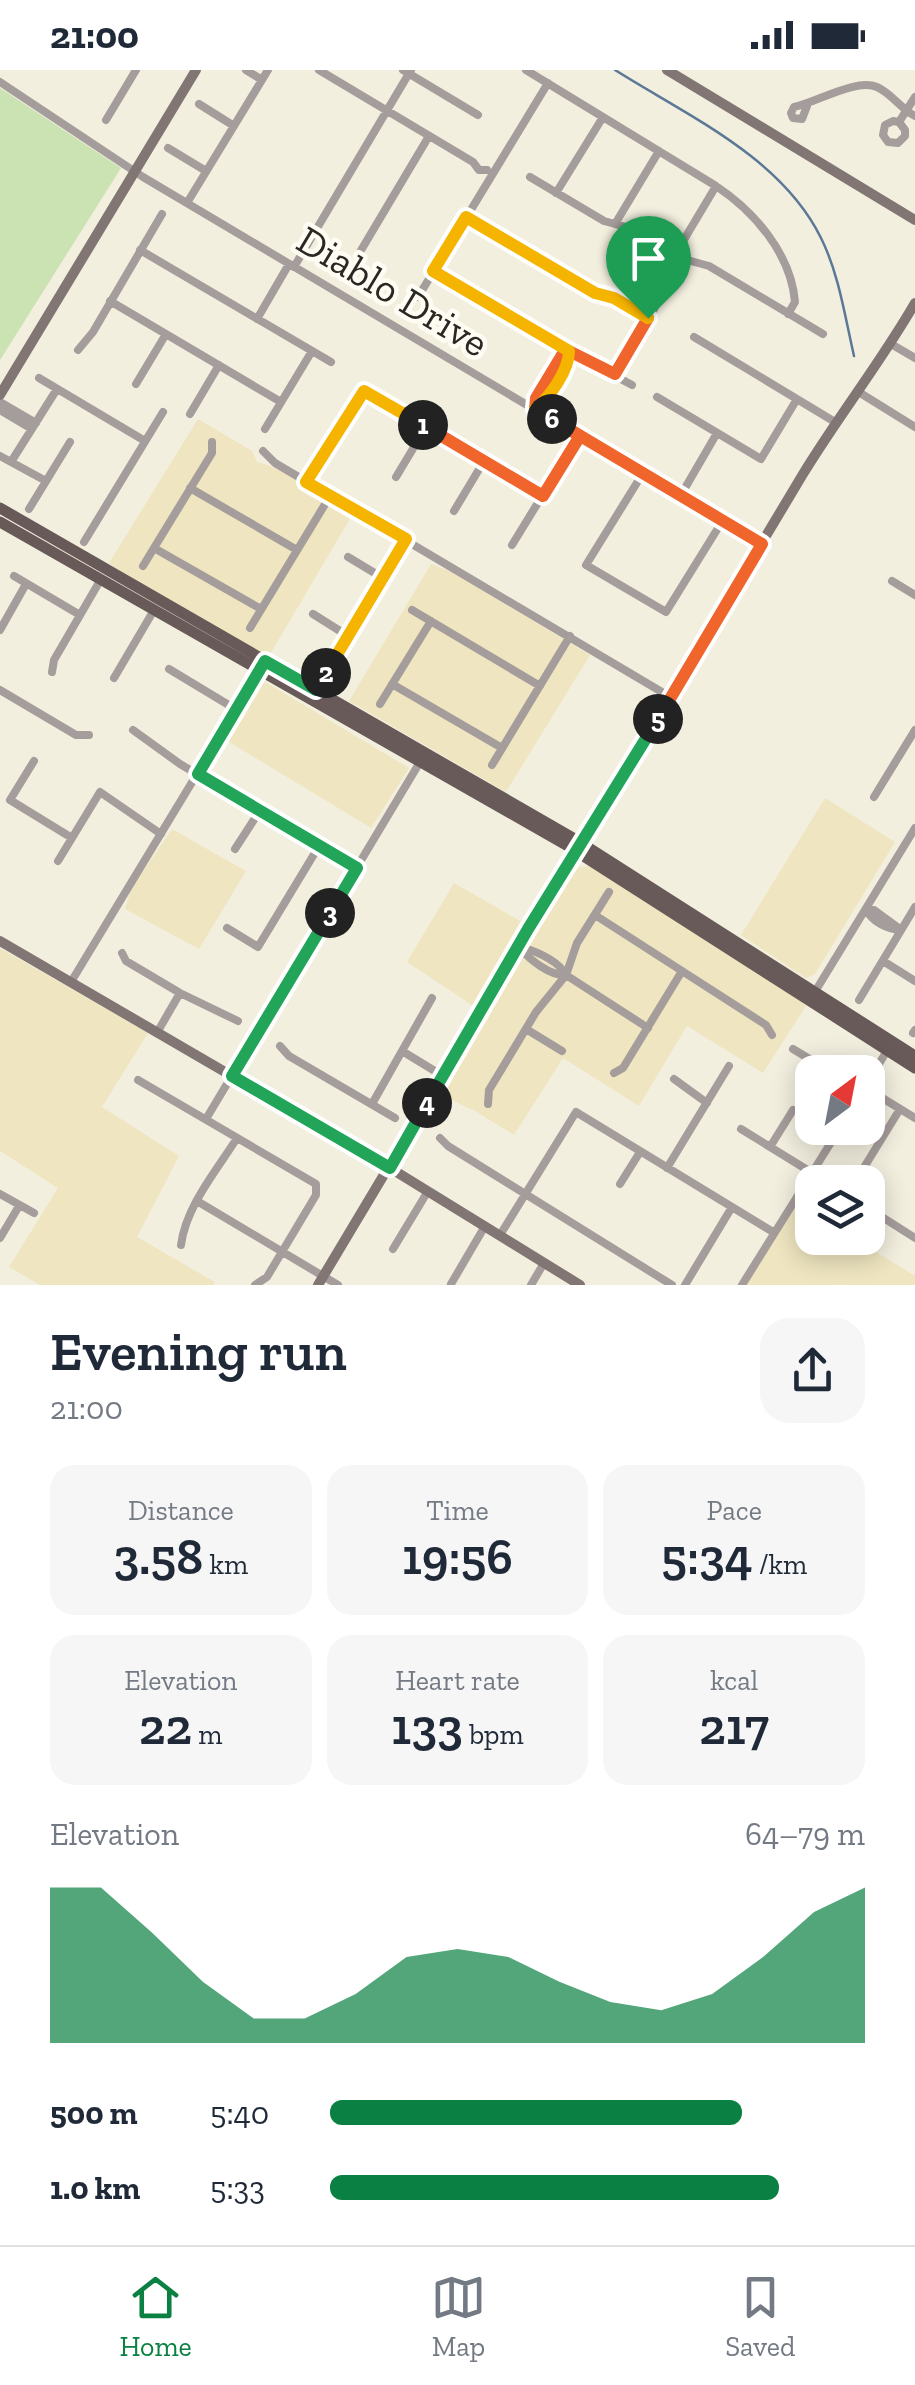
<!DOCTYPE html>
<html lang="en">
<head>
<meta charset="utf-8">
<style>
	:root { --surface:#fff; --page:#f6f6f7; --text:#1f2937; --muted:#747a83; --line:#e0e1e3; --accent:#0b8043 }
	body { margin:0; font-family:"Zilla Slab",serif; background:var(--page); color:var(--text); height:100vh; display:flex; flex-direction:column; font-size:38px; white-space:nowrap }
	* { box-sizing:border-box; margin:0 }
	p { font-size:32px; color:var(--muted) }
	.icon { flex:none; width:55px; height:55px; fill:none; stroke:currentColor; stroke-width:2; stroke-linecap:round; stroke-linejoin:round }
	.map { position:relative; height:1215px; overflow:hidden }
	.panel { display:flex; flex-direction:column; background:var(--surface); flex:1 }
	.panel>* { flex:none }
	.needle { width:65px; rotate:32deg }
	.tools { position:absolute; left:795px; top:985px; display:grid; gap:20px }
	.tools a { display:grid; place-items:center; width:90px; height:90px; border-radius:20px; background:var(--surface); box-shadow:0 5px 25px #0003; font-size:50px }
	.pin { position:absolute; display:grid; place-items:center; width:85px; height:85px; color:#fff; margin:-102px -42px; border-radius:50% 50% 50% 0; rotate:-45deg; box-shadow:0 0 10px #0007 }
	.pin .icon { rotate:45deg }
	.km { position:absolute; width:50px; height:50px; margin:-25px; border-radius:50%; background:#222; color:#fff; font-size:28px; line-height:50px; text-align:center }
	.round { display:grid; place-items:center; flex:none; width:105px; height:105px; border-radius:30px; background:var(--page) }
	.headline { display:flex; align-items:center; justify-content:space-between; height:170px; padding:0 50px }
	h1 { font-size:55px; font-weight:600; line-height:75px }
	.figures { display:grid; grid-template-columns:repeat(3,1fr); gap:15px; height:170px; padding:10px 50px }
	.figures div { display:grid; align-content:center; border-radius:25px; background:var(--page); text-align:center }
	.figures b { font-size:50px; font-weight:600 }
	.figures small { font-size:28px; font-weight:400 }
	.figures p { font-size:28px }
	.chart { height:280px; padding:20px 50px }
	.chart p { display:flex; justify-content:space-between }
	.chart svg { width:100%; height:180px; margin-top:10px; fill:var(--accent); opacity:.7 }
	ul { padding:0 50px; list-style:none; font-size:32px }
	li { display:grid; grid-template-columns:160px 120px 1fr; align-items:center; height:75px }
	li i { height:25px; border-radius:12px; background:var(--accent) }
	.status { display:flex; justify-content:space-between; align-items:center; height:70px; padding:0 50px; background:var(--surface); direction:ltr }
	.status svg { height:28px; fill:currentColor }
	.dock { display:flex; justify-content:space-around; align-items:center; height:140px; border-top:2px solid var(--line); background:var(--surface); font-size:28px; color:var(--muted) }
	.dock a { display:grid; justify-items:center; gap:5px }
	.dock .selected { color:var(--accent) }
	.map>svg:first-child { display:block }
	.green { fill:#cbe2b2 }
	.sand { fill:#efe5c0 }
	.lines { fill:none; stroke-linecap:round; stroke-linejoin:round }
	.stream { stroke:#5b7896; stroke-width:2.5 }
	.street { stroke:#a59d9c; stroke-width:8 }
	.secondary { stroke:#817674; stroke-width:10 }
	.primary { stroke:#685a58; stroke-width:11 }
	.split-1-casing { stroke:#fff; stroke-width:20 }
	.split-2-casing { stroke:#fff; stroke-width:20 }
	.split-3-casing { stroke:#fff; stroke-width:20 }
	.split-4-casing { stroke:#fff; stroke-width:20 }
	.split-5-casing { stroke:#fff; stroke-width:20 }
	.split-6-casing { stroke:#fff; stroke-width:20 }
	.split-7-casing { stroke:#fff; stroke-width:20 }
	.split-1 { stroke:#f0652b; stroke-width:12 }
	.split-2 { stroke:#f5b400; stroke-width:12 }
	.split-3 { stroke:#22a559; stroke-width:12 }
	.split-4 { stroke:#22a559; stroke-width:12 }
	.split-5 { stroke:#22a559; stroke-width:12 }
	.split-6 { stroke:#f0652b; stroke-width:12 }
	.split-7 { stroke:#f5b400; stroke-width:12 }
	.labels { text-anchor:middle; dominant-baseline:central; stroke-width:9; stroke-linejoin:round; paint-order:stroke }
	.street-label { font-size:40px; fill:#292822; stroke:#fffcf3 }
</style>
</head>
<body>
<div class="status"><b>21:00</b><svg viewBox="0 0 49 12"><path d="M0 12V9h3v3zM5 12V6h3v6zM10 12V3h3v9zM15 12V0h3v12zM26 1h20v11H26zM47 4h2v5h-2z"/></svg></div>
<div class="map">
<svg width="915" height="1215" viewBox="0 0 915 1215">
	<rect width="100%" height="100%" fill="#f3efdf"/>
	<path class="green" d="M0,18L121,98L0,290Z"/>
	<path class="sand" d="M198,349L252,381L257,392C291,401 324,425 351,447L269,586C212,566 158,529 109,493Z
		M431,494L452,502L590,585L506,722L349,631Z
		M262,610L409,698L371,758L226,670Z
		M825,728L895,772L815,904L806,908L741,865Z
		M172,759L246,801L199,879L125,839L131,819Z
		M592,796L772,906L806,936L763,1003L687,956L639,1036L563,988L514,1065L475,1041L434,1022L481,941L407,892L454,813L534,859L562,813L578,797Z
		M0,878L148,963L102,1037L179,1086L137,1167L215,1212L213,1215H40L9,1197L58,1118L0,1081Z
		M795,1131L812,1142V1168H853L915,1206V1215H743Z"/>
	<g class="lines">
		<path class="stream" d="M615,0C688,46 781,87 821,168C839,204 845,247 854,286"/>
		<path class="street" d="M246,0L262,10
			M319,0L473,92L479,100H487
			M403,0L478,45
			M526,0L716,116C755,142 791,184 795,232L788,244
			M0,12L143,107L761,474
			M199,34L234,56
			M807,36L802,49L793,48L791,43L794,37C815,33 856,8 877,17C891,23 901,39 915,46
			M106,50L136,0
			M899,52L905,60V66L898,73L888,72L883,65L885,55L893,51L899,52L915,27
			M168,78L206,101
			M530,107L604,151L626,157L676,187L709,196L823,264
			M556,123L603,47
			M187,133L268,0
			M466,147L595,223L615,228L648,248
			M615,154L659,81
			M140,180L331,292
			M360,182L429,66
			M294,197L411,0
			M433,201L561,277L632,315
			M418,227L548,13
			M110,231L281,332
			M257,249L289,194
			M694,267L835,352
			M891,274L915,288
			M78,280L93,262L162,144
			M615,304L654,239L679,178L716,116
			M39,308L145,371
			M136,314L166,264
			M857,321L915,357
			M657,327L761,389L797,329
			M0,332L36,353
			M535,339C550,327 569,300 569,281
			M535,339L536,328L562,285L569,281
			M0,340L32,359
			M190,344L219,295
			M265,359L312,281
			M263,381L275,393L672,628
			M0,386L46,411
			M11,392L57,319
			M643,403L586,495L666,542L723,450
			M396,407L426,357
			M306,412L364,321L543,426
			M190,418L297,480
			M681,425L717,363
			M29,439L70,372
			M454,441L484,391
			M84,472L163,342
			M512,475L579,366
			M154,478L261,539
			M348,487L383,508
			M143,496L212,383V372
			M14,506L80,545
			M892,511L915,525
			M412,540L540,616
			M313,544L348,566
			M250,558L330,426
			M0,560L26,514
			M169,599L237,640
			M52,602L54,590L101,509
			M114,608L154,540
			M392,614L502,678
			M0,620L76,665H89
			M314,624L406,469
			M380,634L431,551
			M133,660L180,694L357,798
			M34,691L10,730L72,768
			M492,695L570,566
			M874,727L915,660
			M235,779L259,742
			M58,791L100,722L161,764
			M866,839C872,852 887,859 901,860
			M866,839L874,840L900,859
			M595,845L766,955L772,965
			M227,858L258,877L319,776
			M519,876C535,881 558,890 566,905L648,958
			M520,878C530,890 550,906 566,905
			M122,883L126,891L180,923L238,951
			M883,891L915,911
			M71,912L260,600
			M813,925L915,758
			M859,930L915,837
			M526,959L562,981
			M158,961L180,923
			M913,963L915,960
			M280,976L289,986L395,1048
			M793,979L831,1002
			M402,981L443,1006
			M614,1003L623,998L682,901
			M674,1009L707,1033
			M138,1010L316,1114V1125L267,1207L255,1215
			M868,1012L888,979
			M879,1026L915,1048
			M372,1034L432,928
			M488,1034L489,1020L536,942L566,905L577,873L609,822
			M206,1049L420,692
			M741,1059L827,1112
			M440,1068L448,1076L672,1215
			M770,1077L793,1040
			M667,1098L729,996
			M855,1112L900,1039
			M620,1114L640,1082
			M0,1124L34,1143
			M197,1131L338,1215
			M868,1138L915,1168
			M500,1165L576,1042L773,1162
			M0,1168L19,1136
			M181,1175C186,1136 217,1100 237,1068
			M393,1179L428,1121
			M451,1214L485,1156
			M531,1215L544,1193
			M685,1215L732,1137
			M742,1215L840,1058"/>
		<path class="secondary" d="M667,0L915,150
			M0,325L196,0
			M0,871L390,1098L580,1215
			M318,1215L803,404C839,345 881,292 915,233"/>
		<path class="primary" d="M0,438L573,768L915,986
			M0,452L568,776L915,998"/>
	</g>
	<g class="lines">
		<g class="split-1-casing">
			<path id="split-1" d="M423,355L543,426L580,366L535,339L536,328L562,285L569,281L615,304L648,248"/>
		</g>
		<g class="split-2-casing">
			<path id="split-2" d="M326,603L406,469L306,412L364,321L423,355"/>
		</g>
		<g class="split-3-casing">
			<path id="split-3" d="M326,603L316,620L265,591L198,704L357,798L330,843"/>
		</g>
		<g class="split-4-casing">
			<path id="split-4" d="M330,843L232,1006L390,1098L427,1033"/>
		</g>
		<g class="split-5-casing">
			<path id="split-5" d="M427,1033L528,859L658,649"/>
		</g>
		<g class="split-6-casing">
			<path id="split-6" d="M552,349L762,474L658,649"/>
		</g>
		<g class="split-7-casing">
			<path id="split-7" d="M552,349L535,339C550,327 569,300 569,281L433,201L466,147L595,223L614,228L648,248"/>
		</g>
		<use href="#split-1" class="split-1"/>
		<use href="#split-2" class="split-2"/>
		<use href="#split-3" class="split-3"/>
		<use href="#split-4" class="split-4"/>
		<use href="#split-5" class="split-5"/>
		<use href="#split-6" class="split-6"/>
		<use href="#split-7" class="split-7"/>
	</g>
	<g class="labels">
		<g class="street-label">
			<text transform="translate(393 221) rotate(31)">Diablo Drive</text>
		</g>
	</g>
</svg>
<div class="tools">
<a><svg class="needle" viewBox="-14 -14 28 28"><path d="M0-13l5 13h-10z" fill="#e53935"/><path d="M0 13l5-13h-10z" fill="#747a83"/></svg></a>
<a><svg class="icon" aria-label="layers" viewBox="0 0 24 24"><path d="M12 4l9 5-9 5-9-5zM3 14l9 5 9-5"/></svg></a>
</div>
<div class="pin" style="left:648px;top:248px;background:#1e9e55"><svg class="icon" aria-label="arrive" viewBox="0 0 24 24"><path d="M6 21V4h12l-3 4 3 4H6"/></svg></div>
<b class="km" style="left:423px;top:355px">1</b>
<b class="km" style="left:326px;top:603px">2</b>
<b class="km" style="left:330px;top:843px">3</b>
<b class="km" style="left:427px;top:1033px">4</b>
<b class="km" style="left:658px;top:649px">5</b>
<b class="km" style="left:552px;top:349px">6</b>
</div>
<section class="panel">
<div class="headline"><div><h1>Evening run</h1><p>21:00</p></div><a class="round"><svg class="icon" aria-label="share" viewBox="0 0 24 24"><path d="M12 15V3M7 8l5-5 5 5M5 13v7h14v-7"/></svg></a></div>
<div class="figures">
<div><p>Distance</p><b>3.58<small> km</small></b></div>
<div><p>Time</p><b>19:56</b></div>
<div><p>Pace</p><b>5:34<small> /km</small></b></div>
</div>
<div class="figures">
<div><p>Elevation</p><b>22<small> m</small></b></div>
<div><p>Heart rate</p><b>133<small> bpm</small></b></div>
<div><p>kcal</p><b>217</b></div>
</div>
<div class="chart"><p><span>Elevation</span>64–79 m</p>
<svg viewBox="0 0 160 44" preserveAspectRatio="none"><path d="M0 44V6L10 6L20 17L30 29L40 38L50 38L60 32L70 23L80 21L90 23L100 29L110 34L120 36L130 32L140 23L150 12L160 6V44z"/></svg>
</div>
<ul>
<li><b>500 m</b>5:40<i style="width:77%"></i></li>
<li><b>1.0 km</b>5:33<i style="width:84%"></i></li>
</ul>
</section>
<nav class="dock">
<a class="selected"><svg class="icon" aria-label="home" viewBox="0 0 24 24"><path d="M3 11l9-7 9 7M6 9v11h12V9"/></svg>Home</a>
<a><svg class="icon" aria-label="map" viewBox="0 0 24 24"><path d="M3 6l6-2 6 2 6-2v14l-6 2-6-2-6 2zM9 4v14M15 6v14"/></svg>Map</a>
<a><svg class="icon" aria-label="saved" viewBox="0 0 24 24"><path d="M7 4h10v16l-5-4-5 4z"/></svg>Saved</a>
</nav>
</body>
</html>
